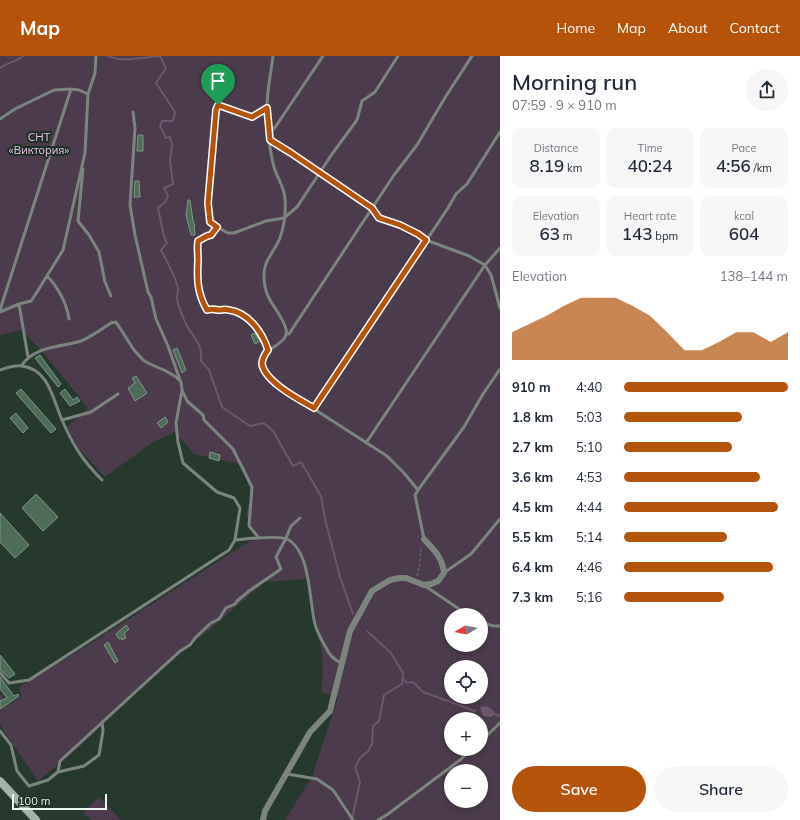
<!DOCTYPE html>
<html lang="en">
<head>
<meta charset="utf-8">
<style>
	:root { --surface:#fff; --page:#f6f6f7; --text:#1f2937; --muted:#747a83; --accent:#b45309 }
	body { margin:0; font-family:Mulish,sans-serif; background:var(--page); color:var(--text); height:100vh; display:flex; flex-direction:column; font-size:15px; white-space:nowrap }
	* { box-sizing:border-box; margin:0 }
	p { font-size:13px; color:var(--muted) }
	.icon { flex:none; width:22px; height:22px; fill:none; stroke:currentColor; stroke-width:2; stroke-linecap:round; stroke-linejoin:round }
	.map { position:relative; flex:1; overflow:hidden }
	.drawer { display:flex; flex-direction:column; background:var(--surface); width:300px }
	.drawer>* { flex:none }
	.needle { width:26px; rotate:260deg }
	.controls { position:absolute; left:444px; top:552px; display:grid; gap:8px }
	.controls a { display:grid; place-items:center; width:44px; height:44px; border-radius:50%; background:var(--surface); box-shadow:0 2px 6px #0003; font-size:20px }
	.scale { position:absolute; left:12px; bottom:10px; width:95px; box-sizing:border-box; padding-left:4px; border:2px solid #ecf8f0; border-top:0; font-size:11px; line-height:14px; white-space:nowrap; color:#ecf8f0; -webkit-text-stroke:3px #1b2f23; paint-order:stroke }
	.pin { position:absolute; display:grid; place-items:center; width:34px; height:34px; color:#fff; margin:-41px -17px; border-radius:50% 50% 50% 0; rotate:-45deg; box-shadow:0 0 4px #0007 }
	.pin .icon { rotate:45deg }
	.round { display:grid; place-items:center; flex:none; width:42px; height:42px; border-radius:21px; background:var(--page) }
	.head { display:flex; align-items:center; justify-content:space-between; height:68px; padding:0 12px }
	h1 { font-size:22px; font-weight:600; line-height:30px }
	.stats { display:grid; grid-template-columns:repeat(3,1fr); gap:6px; height:68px; padding:4px 12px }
	.stats div { display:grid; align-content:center; border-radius:10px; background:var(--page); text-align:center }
	.stats b { font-size:17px; font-weight:600 }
	.stats small { font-size:11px; font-weight:400 }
	.stats p { font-size:11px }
	.chart { height:112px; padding:8px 12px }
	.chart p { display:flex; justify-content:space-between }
	.chart svg { width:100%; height:72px; margin-top:4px; fill:var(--accent); opacity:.7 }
	.action { display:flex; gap:8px; margin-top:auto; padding:8px 12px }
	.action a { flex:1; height:46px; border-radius:24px; background:var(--accent); color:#fff; font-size:16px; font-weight:600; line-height:46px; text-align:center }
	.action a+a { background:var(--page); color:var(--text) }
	ul { padding:0 12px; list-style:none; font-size:13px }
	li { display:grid; grid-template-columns:64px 48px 1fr; align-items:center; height:30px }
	li i { height:10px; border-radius:5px; background:var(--accent) }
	header { display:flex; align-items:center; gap:24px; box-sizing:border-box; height:56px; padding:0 20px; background:var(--accent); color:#fff }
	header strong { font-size:19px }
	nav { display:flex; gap:22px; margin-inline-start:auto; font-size:14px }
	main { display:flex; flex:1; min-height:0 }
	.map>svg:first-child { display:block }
	.green { fill:#4b3b4c; fill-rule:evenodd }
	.water { fill:#6e566e }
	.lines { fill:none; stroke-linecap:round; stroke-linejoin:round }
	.stream { stroke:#6e566e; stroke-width:2 }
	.building { fill:#4e6d59; stroke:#809888 }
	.path { stroke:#6a7b70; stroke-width:1; stroke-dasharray:3 2; stroke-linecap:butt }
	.lane { stroke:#7b857e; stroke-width:3 }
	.street { stroke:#7b857e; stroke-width:6 }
	.secondary { stroke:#a3b3a8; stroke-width:8 }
	.route-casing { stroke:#fff; stroke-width:8 }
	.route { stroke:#b45309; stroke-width:5 }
	.labels { text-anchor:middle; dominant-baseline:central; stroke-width:4; stroke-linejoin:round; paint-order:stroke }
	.park-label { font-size:11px; fill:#eec1ee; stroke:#1b2f23 }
</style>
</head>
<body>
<header>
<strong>Map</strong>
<nav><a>Home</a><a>Map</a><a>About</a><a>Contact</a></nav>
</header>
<main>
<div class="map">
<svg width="500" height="764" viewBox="0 0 500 764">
	<rect width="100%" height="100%" fill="#25392c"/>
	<path class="green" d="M0,0H500V764H285L312,721L338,641L321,636C327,598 315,560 307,523L265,526L151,623L74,696L38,725L0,669V638L10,649L21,640L19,631L88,589L256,481L246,458L252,437L240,408L194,398L175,376L153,386L105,421L78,392L67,371L88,352L41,294L21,274L0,279ZM451,559H481V589H451ZM451,611H481V641H451ZM451,663H481V693H451ZM451,715H481V745H451Z
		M99,741L121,764H91L83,756Z"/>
	<path class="water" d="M487,650L495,656L492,661L483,660L480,651Z"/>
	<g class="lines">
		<path class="stream" d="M108,0C123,7 143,1 160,0
			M160,0L166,12L156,27L175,56L173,65H162L160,70L166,82L170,81L172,89L170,105L173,128L164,132L168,140L166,145L158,152L164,180L167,187L161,194C166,204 177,223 178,233C178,237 177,240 177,243C178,250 182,259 185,266C192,281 203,286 201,305L209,314L222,351L250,370L264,367L273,375L293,410L301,406L321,440L325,463L340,521L353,558
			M0,12C7,7 18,5 23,0
			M403,623L407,627L413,626L423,636L475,655
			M494,658L500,660
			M352,763L360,726L355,711L360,702L368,695L372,688L373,670L379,665L384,639L402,628L403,617L391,597L367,575"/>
	</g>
	<path class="building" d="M138,79H143V95H137Z
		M135,125H139L140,141H134Z
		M188,144H190L193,165L195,170H194L195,179H191L186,159Z
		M255,277L260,285L255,288L251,279Z
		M177,292L186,314L182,317L173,294Z
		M40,299L61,328L58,331L35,302Z
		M136,320L147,337L135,345L128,332L135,327L132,322Z
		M21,333L56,373L51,377L16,337Z
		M65,333L73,344L77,341L80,345L70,350L60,337Z
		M16,357L28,372L23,377L10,362Z
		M165,361L168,366L161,372L157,367Z
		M210,396L220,399L219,405L209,402Z
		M36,438L58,461L43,475L22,452Z
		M0,457L29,489L15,502L0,486Z
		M126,569L129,573L124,578L126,582L122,584L121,582L119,583L116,578Z
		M108,586L118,605L115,607L104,589Z
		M0,599L15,618L9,622L0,614Z
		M0,621L14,640L18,638L19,640L0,653V645L7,642L0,633Z"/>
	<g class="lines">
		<path class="path" d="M417,520L420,506L421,490"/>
		<path class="lane" d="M273,0C271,17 267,34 267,51C266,67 270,96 274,111C277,122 285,132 285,143C286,155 284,170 280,182C275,195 263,205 264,220C264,228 266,237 270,244C275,253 283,262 286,273C291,292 249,291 267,319C271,324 278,329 283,333L387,400L404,417L418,434L415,439L424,483
			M71,33L79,34L88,38
			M267,52L252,61L219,49L216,54L208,147L210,167L228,177H234L266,165L284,162L297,151L332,98L357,64L362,45L375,36L398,0
			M133,56L135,72L130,149L135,179L148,236L151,241L156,263L168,290L180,324
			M0,63L15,53L54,34L71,33L0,254
			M270,77L276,70L323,0
			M270,84L291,97L372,152L379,162L400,169L418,178L426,184L469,200L485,209L491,219L500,252
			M83,113L78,165L89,179L99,196L105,226L111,240
			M217,171L211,179L207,180L198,185C197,192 198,197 198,204C197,223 197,237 207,254C214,252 214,254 219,254C222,254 225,253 229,254C249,258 261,276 268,294
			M47,220C58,231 67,248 69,263
			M0,256L19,248
			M286,278H289L394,119L417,89L446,40L472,0
			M28,301L19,248L31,245L37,236L63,194L85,97L88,38L95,17L96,0
			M0,314C6,312 15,309 22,310C49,313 53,344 62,364L91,356L118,338
			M182,334L187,345L203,359L204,364L233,393L252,431L249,470L259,482
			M314,352L448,152L456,138L467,128L500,76
			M62,364C73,389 82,404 102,424
			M366,387L485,209L500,192
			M418,434L464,371L483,338L500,313
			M235,484C246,483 278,479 287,483C311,495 309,545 315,568C317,576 321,583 325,590C329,598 333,604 342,607
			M445,516L471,498L500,463
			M425,530L468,559
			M481,566L493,570H500
			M0,617L9,627L29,624L229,494L235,484L240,452L234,442L217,436L183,407L178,386L176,367L182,334L181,326L176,321L166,315L150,308L143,304L134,294L116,266L111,267C102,273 91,281 81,285C59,292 36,289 21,310
			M0,675L11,689L17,715L29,730L48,724L58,716L84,710L99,699L103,675L102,666
			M481,685L500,667
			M58,716L60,705L180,595L190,589L195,582L211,567L219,563L226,552L235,548L237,545L249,535L281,513L276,501L286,482L291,470L300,462
			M287,718L317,723L333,734L353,764
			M378,764L388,758L460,704L472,693"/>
		<path class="street" d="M263,764L265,755L310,676L330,655L350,575L372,535L390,524L399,522H406L424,529L431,528L438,525L444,517C442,501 435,495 424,483"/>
		<path class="secondary" d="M0,725L36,764"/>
	</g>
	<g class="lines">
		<g class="route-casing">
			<path id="route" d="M218,49L252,61L267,52L270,84L291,97L372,152L379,162L400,169L418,178L426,184L314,352C300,344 265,326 262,308C262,303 265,298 268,294C262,276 249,257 229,254C225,253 222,254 219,254C214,254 214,252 207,254C197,237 197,223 198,204C198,197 197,192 198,185L207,180L211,179L217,171L210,166L208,147L216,54Z"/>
		</g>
		<use href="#route" class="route"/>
	</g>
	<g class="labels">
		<g class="park-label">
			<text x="39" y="81">СНТ<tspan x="39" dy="13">«Виктория»</tspan></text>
		</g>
	</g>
</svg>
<div class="controls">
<a><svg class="needle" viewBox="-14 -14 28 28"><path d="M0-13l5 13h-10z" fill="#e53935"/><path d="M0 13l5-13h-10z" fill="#747a83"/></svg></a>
<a><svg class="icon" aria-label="locate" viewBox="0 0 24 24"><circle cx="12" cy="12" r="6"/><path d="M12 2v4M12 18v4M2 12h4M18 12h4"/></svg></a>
<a>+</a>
<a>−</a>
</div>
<div class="scale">100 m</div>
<div class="pin" style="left:218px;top:49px;background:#1e9e55"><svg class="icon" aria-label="arrive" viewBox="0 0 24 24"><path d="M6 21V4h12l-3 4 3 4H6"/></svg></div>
</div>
<section class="drawer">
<div class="head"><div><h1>Morning run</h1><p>07:59 · 9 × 910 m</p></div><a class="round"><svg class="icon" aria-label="share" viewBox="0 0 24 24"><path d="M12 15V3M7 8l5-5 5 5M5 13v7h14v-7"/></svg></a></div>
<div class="stats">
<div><p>Distance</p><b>8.19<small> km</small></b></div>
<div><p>Time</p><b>40:24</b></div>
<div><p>Pace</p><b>4:56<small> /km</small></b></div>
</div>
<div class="stats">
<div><p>Elevation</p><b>63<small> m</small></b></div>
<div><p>Heart rate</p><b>143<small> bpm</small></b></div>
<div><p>kcal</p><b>604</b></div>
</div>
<div class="chart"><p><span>Elevation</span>138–144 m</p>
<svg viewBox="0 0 160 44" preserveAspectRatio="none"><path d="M0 44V27L10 22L20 17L30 11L40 6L50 6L60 6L70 11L80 17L90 27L100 38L110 38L120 33L130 27L140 27L150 33L160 27V44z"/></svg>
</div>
<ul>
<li><b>910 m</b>4:40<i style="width:100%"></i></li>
<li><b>1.8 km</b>5:03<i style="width:72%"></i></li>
<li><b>2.7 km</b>5:10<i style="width:66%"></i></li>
<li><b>3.6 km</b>4:53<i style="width:83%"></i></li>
<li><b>4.5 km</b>4:44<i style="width:94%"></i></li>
<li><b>5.5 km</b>5:14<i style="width:63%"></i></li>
<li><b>6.4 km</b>4:46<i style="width:91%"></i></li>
<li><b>7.3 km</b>5:16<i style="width:61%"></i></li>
</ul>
<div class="action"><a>Save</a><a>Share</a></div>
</section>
</main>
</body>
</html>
